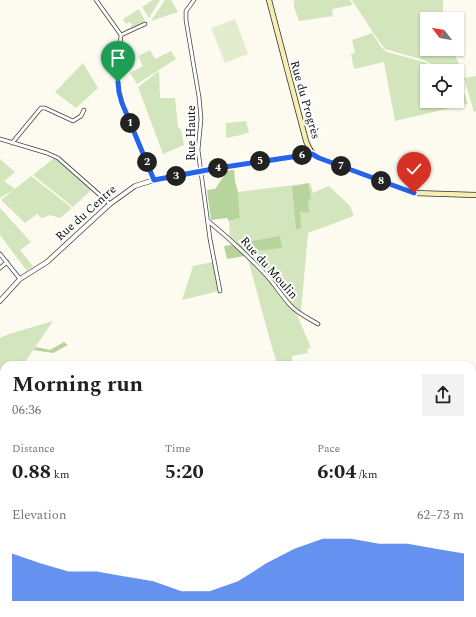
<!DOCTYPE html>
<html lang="en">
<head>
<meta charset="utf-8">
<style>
	:root { --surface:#fff; --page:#f2f2f2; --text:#202124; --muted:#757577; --accent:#2563eb }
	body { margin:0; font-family:Spectral,serif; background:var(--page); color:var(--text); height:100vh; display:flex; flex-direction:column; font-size:15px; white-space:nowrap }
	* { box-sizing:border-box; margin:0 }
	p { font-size:13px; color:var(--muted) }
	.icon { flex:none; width:22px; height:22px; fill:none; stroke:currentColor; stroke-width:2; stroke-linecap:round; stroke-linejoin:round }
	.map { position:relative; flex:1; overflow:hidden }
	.drawer { position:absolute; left:0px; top:361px; width:476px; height:256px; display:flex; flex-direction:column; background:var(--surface); border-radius:12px 12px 0 0; box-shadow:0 1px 3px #0004 }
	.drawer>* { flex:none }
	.needle { width:26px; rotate:301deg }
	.tools { position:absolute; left:420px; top:12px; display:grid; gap:8px }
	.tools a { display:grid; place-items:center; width:44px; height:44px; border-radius:0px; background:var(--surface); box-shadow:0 1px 3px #0004; font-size:20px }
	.pin { position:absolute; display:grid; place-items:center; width:34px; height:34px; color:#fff; margin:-41px -17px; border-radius:50% 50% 50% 0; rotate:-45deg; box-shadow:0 0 4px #0007 }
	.pin .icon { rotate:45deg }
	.km { position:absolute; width:20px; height:20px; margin:-10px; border-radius:50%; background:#222; color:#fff; font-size:11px; line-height:20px; text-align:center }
	.round { display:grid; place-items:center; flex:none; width:42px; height:42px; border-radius:0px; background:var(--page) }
	.summary { display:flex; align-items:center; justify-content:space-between; height:68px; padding:0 12px }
	h1 { font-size:22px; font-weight:700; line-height:30px }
	.figures { display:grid; grid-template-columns:repeat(3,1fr); gap:6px; height:68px; padding:4px 12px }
	.figures div { display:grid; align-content:center }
	.figures b { font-size:20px; font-weight:700 }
	.figures small { font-size:11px; font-weight:400 }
	.figures p { font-size:11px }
	.chart { height:112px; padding:8px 12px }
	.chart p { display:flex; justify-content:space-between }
	.chart svg { width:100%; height:72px; margin-top:4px; fill:var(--accent); opacity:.7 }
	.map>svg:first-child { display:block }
	.green { fill:#d2e5bc }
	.forest { fill:#b7d49d }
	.pitch { fill:#e2edcd }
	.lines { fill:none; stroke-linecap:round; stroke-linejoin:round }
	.stream { stroke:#4791c0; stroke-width:1 }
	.minor-casing { stroke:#414141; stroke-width:4.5 }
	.tertiary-casing { stroke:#414141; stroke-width:5.5 }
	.secondary-casing { stroke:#303030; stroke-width:6 }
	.minor { stroke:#fff; stroke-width:3 }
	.tertiary { stroke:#fff; stroke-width:4 }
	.secondary { stroke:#f7eeb1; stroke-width:4.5 }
	.route-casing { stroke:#fff; stroke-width:8 }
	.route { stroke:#2563eb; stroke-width:5 }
	.labels { text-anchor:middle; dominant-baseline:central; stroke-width:4; stroke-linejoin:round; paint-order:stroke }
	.street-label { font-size:12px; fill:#0e0e0e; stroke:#fff }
</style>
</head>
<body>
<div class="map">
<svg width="476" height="617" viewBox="0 0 476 617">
	<rect width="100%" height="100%" fill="#fdfbf0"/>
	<path class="green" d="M153,0H160L149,18L142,7Z
		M165,0H171L178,12L151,21Z
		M296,0H350L353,5L332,9L333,16L299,21L294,7V1Z
		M352,0H443V19H427V49H452L461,68L465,89L457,82V71H444L424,60L385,49L374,34Z
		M139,9L146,23L127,33L125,30L130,28L132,24L129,22L126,24L123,19Z
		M372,33L381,47L387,52L424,62L442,71H427V101H457V84L465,94L468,104L395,121L384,62L354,69L351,54L355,53L352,40Z
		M150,50L155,59L171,51L176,59L137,84L130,73L143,66L138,56Z
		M83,63L98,88L76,108L55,92Z
		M159,71L160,98H175L178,127L181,130L184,145L163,154L138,87Z
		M476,76V111L474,112L464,78Z
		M246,121L249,132L241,135L226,138V123Z
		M54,158L68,169L91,190L73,207L33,175Z
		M0,159L15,172L4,181L15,189L0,198Z
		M31,176L72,208L60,218L50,215L42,218L37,214L25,223L1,200Z
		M310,183L313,193L329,186L350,206L354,216L308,233L301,312H296L311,348L307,349L308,353L292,356L293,365H278L273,351L246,252L230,238L229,221L240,218L238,192Z
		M0,208L31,242L20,250L33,266L27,271L0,235Z
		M213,262L219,291L182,300L193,266Z
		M53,321L23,365H4V397L0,402V338L9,334Z
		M4,603V613H147L150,617H3L2,608Z"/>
	<path class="forest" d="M234,167L235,181L238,192L240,218L229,221L227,218L211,220L207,190L215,189L224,176L223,168Z
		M308,183L311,199L308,200L309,213L300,211L301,228L296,229L292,187Z
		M280,236L282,248L244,252L245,256L227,259L224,246Z
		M64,342L68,345L53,353L33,350L36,347L50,350Z
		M440,613H471V617H425Z"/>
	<path class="pitch" d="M235,19L248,54L225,63L211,28Z"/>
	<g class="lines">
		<path class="stream" d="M472,500L476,494
			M144,613L147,617
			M456,617V613"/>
		<g class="minor-casing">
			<path id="minor" d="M96,0L121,35L118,69L119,92L154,180
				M194,0L186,11V20L199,97L201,119L198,150L210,239L220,291
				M121,35L145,24
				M0,139L47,153L58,158L110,204
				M12,143L41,108H45L73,121L81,116L84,110
				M208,221C229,238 248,256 267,276C275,285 282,296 290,305C297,313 308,318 318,324
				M0,254L20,279
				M0,268L7,262
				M0,491L4,490
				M0,512L4,511
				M0,537L4,538"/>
		</g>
		<g class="tertiary-casing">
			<path id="tertiary" d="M0,301L20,279L47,262L110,204L135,186L154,180L197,173L217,168L313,154"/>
		</g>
		<g class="secondary-casing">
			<path id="secondary" d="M269,0L306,141C309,149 312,155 319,158L414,193L476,195"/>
		</g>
		<use href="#minor" class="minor"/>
		<use href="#tertiary" class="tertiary"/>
		<use href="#secondary" class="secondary"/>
	</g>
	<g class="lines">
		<g class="route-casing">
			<path id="route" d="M118,82L119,92L122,103L154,180L218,168L312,154L319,158L414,193"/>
		</g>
		<use href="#route" class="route"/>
	</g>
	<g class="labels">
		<g class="street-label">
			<text transform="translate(305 100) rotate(74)">Rue du Progrès</text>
			<text transform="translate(191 133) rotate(-90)">Rue Haute</text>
			<text transform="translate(86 213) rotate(-42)">Rue du Centre</text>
			<text transform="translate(269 268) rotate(48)">Rue du Moulin</text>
		</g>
	</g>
</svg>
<div class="tools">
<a><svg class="needle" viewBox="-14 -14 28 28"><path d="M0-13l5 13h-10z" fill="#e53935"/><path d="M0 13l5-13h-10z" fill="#757577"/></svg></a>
<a><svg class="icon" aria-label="locate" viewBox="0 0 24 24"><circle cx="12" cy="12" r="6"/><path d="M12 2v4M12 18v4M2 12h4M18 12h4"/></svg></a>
</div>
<div class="pin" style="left:118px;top:82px;background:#1e9e55"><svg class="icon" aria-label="arrive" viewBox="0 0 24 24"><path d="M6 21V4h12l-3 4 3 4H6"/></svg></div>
<div class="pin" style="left:414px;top:193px;background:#d93025"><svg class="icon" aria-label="check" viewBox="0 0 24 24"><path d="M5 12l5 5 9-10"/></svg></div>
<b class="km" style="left:130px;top:123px">1</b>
<b class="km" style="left:147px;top:162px">2</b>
<b class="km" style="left:176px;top:176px">3</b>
<b class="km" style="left:218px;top:168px">4</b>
<b class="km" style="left:260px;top:161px">5</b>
<b class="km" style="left:302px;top:155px">6</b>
<b class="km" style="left:341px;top:166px">7</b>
<b class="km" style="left:381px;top:181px">8</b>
<section class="drawer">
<div class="summary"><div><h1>Morning run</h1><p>06:36</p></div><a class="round"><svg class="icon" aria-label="share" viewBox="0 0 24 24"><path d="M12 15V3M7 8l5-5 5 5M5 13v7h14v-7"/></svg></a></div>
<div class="figures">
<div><p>Distance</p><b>0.88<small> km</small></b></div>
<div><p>Time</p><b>5:20</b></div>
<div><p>Pace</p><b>6:04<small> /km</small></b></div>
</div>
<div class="chart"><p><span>Elevation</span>62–73 m</p>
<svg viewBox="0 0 160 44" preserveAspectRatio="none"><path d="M0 44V15L10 21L20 26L30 26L40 29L50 32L60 38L70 38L80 32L90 21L100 12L110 6L120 6L130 9L140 9L150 12L160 15V44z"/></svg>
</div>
</section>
</div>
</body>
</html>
